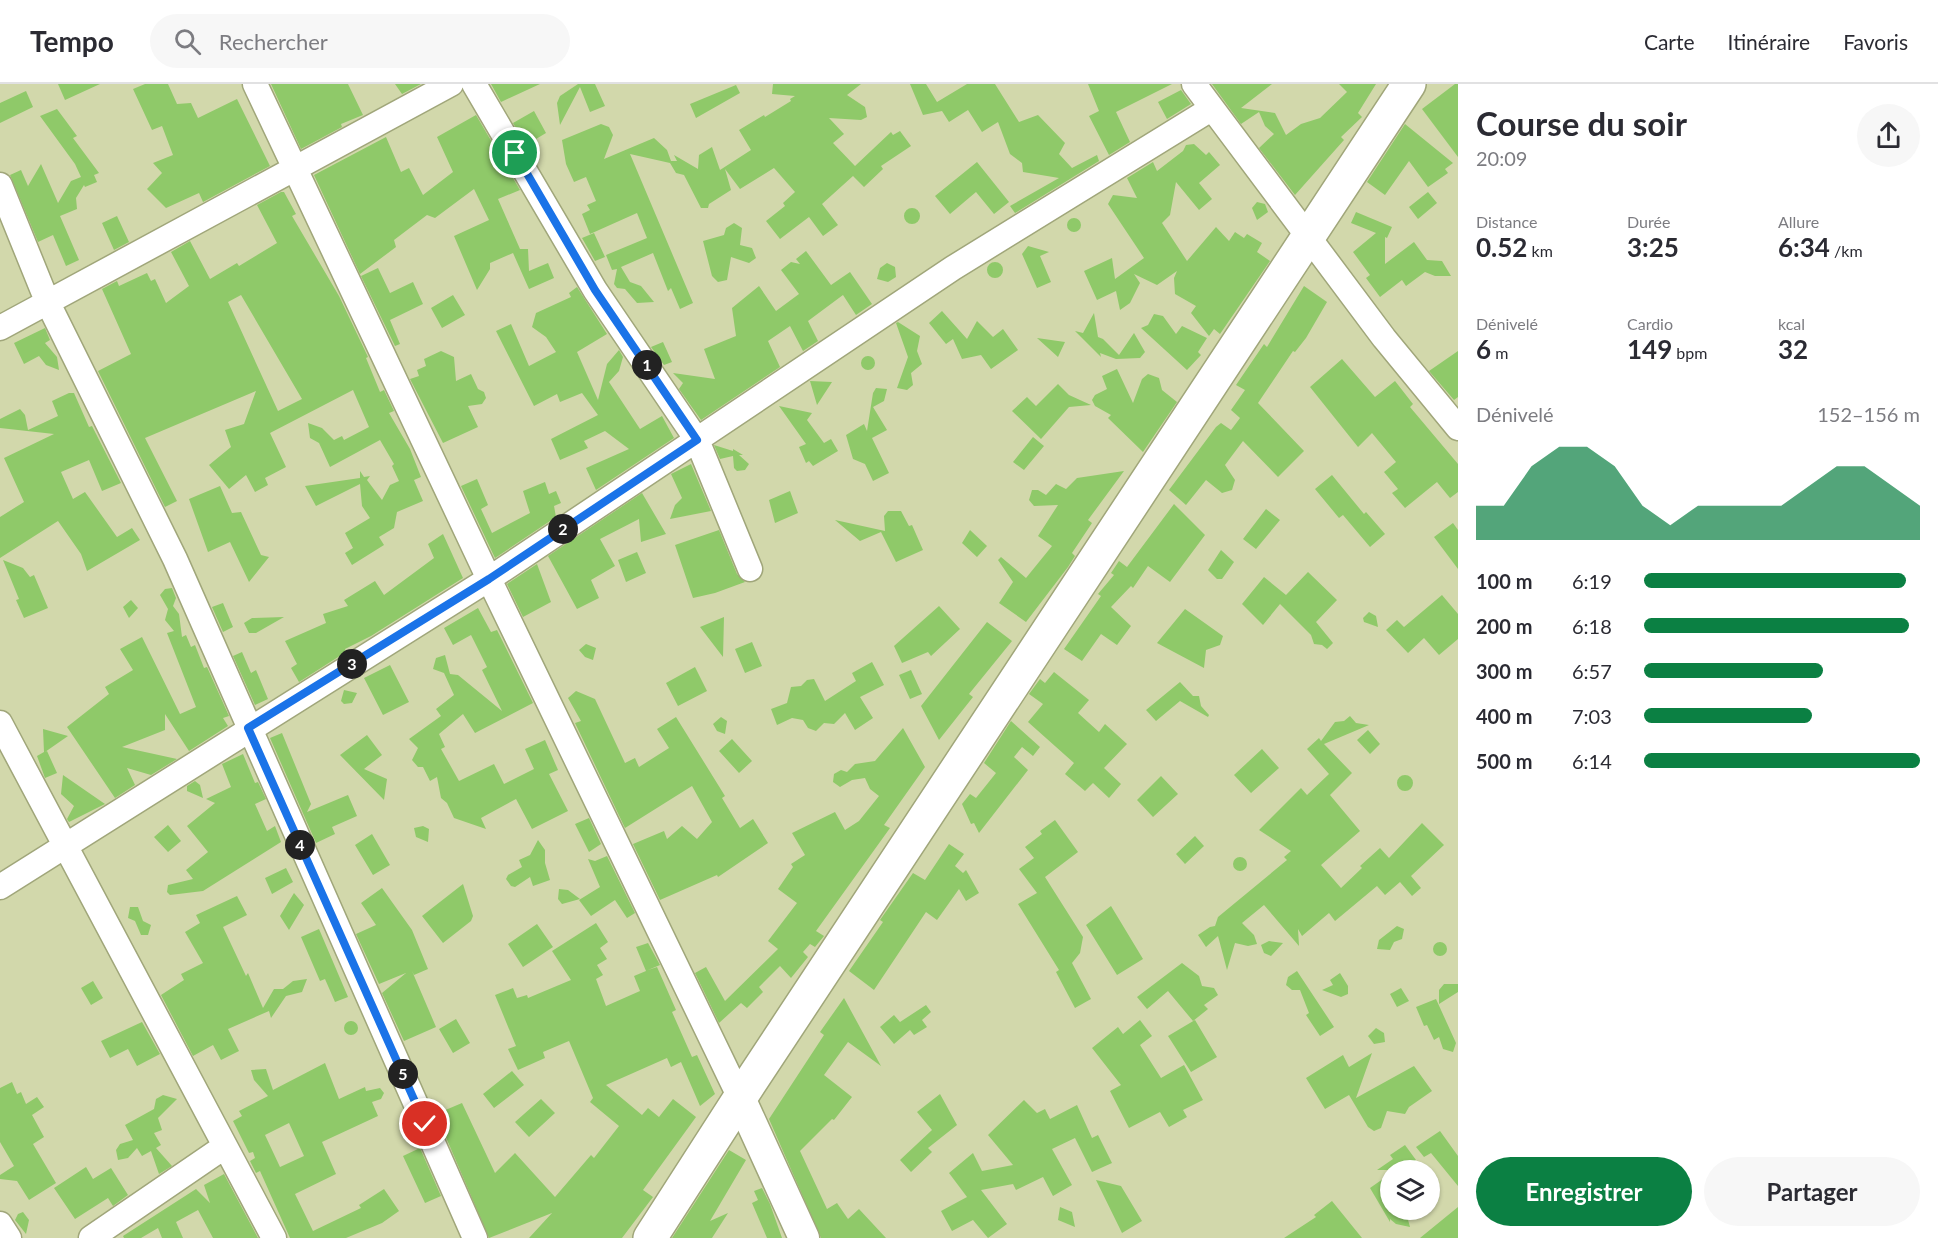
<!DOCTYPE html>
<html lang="fr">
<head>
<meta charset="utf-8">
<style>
	:root { --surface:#fff; --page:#f7f7f7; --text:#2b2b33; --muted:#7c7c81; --line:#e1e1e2; --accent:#0b8043 }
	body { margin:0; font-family:Lato,sans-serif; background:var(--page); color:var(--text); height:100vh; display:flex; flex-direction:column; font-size:22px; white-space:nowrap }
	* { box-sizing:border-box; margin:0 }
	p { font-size:20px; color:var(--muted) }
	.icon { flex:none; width:33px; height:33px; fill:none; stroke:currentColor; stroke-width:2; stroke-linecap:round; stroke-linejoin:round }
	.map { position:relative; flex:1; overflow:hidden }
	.side { display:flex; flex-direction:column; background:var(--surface); width:480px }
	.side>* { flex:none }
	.fabs { position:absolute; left:1380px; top:1076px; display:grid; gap:12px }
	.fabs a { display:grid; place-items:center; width:60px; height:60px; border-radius:50%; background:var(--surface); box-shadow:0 2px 4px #0004; font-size:30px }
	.pin { position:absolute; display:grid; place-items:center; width:51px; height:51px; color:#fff; margin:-26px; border:3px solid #fff; border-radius:50%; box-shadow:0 2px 6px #0007 }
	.km { position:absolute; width:30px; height:30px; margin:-15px; border-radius:50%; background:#222; color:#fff; font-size:16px; line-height:30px; text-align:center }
	.round { display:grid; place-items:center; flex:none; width:63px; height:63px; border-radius:32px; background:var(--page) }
	.summary { display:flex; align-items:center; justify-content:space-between; height:102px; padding:0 18px }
	h1 { font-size:33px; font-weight:700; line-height:45px }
	.metrics { display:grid; grid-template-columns:repeat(3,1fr); gap:9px; height:102px; padding:6px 18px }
	.metrics div { display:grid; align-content:center }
	.metrics b { font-size:26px; font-weight:700 }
	.metrics small { font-size:16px; font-weight:400 }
	.metrics p { font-size:16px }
	.chart { height:168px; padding:12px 18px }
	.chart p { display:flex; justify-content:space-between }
	.chart svg { width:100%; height:108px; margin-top:6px; fill:var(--accent); opacity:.7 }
	.primary-button { display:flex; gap:12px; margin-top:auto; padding:12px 18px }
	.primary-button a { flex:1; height:69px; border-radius:36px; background:var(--accent); color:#fff; font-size:24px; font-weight:700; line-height:69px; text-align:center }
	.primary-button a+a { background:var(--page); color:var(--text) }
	ul { padding:0 18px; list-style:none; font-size:20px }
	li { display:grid; grid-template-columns:96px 72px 1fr; align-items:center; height:45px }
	li i { height:15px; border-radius:8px; background:var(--accent) }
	header { display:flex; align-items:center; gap:36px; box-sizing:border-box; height:84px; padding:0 30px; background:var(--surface); border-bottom:2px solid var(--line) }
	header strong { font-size:28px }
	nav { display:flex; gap:33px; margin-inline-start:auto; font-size:21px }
	.search { width:420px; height:54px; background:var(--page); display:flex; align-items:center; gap:15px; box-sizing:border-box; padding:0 21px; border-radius:33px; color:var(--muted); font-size:22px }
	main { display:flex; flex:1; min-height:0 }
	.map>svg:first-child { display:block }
	.building { fill:#8fc969; fill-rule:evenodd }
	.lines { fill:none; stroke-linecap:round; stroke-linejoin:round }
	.minor-casing { stroke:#a0a67a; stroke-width:27 }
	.major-casing { stroke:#a0a67a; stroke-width:33 }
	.highway-casing { stroke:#a0a67a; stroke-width:36 }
	.minor { stroke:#fff; stroke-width:24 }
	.major { stroke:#fff; stroke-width:30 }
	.highway { stroke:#fff; stroke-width:33 }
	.route-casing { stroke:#fff; stroke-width:12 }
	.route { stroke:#1a73e8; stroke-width:8 }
</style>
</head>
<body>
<header>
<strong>Tempo</strong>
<div class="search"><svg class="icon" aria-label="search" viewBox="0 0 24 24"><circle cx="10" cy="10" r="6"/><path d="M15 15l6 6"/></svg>Rechercher</div>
<nav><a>Carte</a><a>Itinéraire</a><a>Favoris</a></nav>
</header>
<main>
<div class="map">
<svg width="1458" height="1154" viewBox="0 0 1458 1154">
	<rect width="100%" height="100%" fill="#d2d8ab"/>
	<path class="building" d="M58,0H100L65,16Z
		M145,0H168L177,20L191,19L198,34L237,15L270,82L203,118L199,109L166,124L147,105L162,89L153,79L173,71L162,42L152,46L133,5Z
		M271,0H348L363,31L341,40L342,43L301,65Z
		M395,0H421L402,10Z
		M491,0H540L501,18Z
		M578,0H595L605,22L590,28L580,3L560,41L557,19L560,12Z
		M773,0H861L847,11L865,23L867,33L861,36L829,34L844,50L833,59L855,82L891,48L893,51L900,47L911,62L881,82L883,85L864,103L853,92L822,120L838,141L823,152L809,133L780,155L766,137L785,122L783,119L795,108L774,84L740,105L725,85L731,106L709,120L708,124H701L684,91L676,89L670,79L630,70L693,219L680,225L671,204L668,207L653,169L621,183L630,198L641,202L654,218L637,219L625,205L617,204L614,200L617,185L612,186L606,171L647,154L637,129L590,150L582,130L590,126L587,121L596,117L586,93L574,98L566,80L562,56L601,40L609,43L613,51L604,75L654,54L667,66L671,77H677L674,71L698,85L699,71L712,63L720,86L751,66L739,46L764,31L765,33L791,17L790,15L795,12L772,10Z
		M910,0H926L937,18L967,0H995L1019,38L1038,31L1065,59L1059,70L1072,84L1097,71L1099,77L1015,129L1010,122L1059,94L1023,88L1022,79L1010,70L998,38L982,48L968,26L949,38L942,27L923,31Z
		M1088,0H1172L1116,28L1130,58L1109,71L1089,32L1099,27Z
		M1212,0H1272L1241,24L1275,29L1286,51L1301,40L1320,34L1347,8L1339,0H1376L1358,29L1362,33L1341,53L1344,56L1295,111L1259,64L1274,50L1265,42L1259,28L1241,40Z
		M1455,0H1458V73L1422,25Z
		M736,1L740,9L696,34L690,20Z
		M1181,6L1191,20L1167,35L1158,18Z
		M26,7L33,23L0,39V19Z
		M57,25L77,52L73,54L99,89L94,91L97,98L85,103L84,101L76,114L77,125L60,132L79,176L66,182L53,151L38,158L10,91L21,86L28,102L41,80L58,119L71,97L81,93L75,80L40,32Z
		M534,27L546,49L526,61L513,39Z
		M476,31L520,106L498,115L520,165H528L529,187L548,179L554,194L529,205L513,169L490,179V185L477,206L454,152L489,136L474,105L435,134L427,131L394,156L396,163L360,190L314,91L386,53L401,88L409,84L423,111L453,88L437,53Z
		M1405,40L1453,79L1445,85L1448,89L1428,103L1409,77L1385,111L1367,98Z
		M1194,60L1206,71L1209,68L1220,81L1199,99L1212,115L1199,126L1176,98L1170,131L1162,139L1187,177L1216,143L1229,157L1235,148L1244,154L1247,150L1262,159L1257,168L1270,177L1220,250L1214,245L1209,252L1191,229L1196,222L1175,210L1174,194L1177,187L1157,201L1134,190L1140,199L1130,219L1120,226L1116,207L1097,216L1084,187L1112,174L1115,195L1144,174L1108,120L1113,111L1137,114L1127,94L1153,78L1157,87L1183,67L1186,61Z
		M977,78L1009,118L994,130L976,108L950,130L935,112Z
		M281,108H284L296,130L292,132L339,212L368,273L366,274L380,308L384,306L394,327L389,329L410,365L421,393L414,396L423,417L397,428L394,444L379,453L384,461L352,481L345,469L353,464L345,449L370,434L362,422L360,400L316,422L305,402L360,394V387L364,393L370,392L367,396L382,416L390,401L399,397L392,382L394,380L380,356L330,383L319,359L310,354L308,339L322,344L334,356L342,352L344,356L369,343L353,306L270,349L286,383L265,394L268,401L255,408L246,391L229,405L209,381L231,363L225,346L244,340L256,307L145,354L177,417L165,423L98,287L131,270L102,205L117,197L119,202L147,189L151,197L155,195L166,219L189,202L171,168L190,157L210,195L237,179L239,182L277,159L257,121ZM241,211L302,315L278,327L228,218Z
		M1428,108L1437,119L1418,135L1409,123Z
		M1257,118L1265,120L1268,128L1257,136L1252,124Z
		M904 132a8 8 0 1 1 16 0a8 8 0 1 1-16 0Z
		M1356,128L1392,143L1387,154L1385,153V180L1414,158L1427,176L1442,177L1451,192H1435L1425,188L1406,202L1402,196L1380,213L1366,194L1370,191L1353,168L1376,149L1351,139Z
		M117,132L129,158L114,166L102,139Z
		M1067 141a7 7 0 1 1 14 0a7 7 0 1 1-14 0Z
		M734,139L742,144L740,161L752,164L756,174L749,179L731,173L727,196L718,198L712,192L703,157L724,151L726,144Z
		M594,149L605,173L595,177L582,154Z
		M1028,162L1049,168L1040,172L1051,198L1037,204L1022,170Z
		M806,167L831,201L850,188L872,220L856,231L843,211L808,237L818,257L803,267L790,242L768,257L780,283L701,336L679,305L683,299L673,289L715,295L704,265L736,252L732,224L759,202L776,227L799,210L781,186L791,178L800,180L796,175Z
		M987 186a8 8 0 1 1 16 0a8 8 0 1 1-16 0Z
		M887,179L895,183L896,193L888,198L877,195L880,184Z
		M378,184L390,209L413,198L423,220L390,236L400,260L395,262L361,192Z
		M1304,202L1327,218L1306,254L1295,268L1293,267L1258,319L1304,367L1278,393L1243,357L1225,381L1235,396L1232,406L1222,409L1206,396L1186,421L1169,406L1216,343L1221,339L1231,346L1240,334L1231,326L1245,306L1236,301L1264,260L1267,263Z
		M577,203L607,250L577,268L598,316L607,280L619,266L623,273L619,287L609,298L640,345L662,332L674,354L596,406L586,384L629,365L605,347L584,357L588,364L560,376L551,355L598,331L582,309L560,318L557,310L534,322L496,247L511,240L529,282L556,268L546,253L532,243L536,229L571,213L569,209Z
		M453,211L465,231L442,244L431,224Z
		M942,227L967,255L977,237L993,253L1003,245L1018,266L991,285L981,271L962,275L953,255L946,260L929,239Z
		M1094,229L1098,253L1103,255L1119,271L1134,249L1145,268L1140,274L1116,275L1100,269L1101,273L1075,247L1083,249Z
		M1154,230L1163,232L1176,250L1182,242L1207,254L1198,268L1201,271L1187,286L1141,244L1148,241Z
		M898,238L920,252L917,267L922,280L911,289L913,301L907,306L897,304L908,273L896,239Z
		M45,244L50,256L45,259L57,273L59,286L46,281L39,272L24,280L14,259Z
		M1037,254L1065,258L1058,273Z
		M663,258L672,278L664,281L651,263Z
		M441,267L454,273L456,297L471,290L478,305L484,308L486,314L482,320L468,322L478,343L443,359L410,295L419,292L417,286L426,282L424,275Z
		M1458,267V313L1454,316L1429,287Z
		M861 279a7 7 0 1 1 14 0a7 7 0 1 1-14 0Z
		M1342,275L1375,313L1395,297L1413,320L1410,323L1458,380V408L1450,414L1437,398L1405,424L1392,409L1398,405L1384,388L1396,378L1372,349L1358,363L1310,303Z
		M1117,285L1133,319L1142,295L1148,290L1159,294L1162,306L1177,318L1143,368L1108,334L1111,331L1095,322L1092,316L1095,311L1107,305L1102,292Z
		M810,297L832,298L817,321Z
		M1058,300L1069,311L1091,321L1069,323L1041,355L1012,327L1027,313L1036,322Z
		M876,304L887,305L884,317L873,323L887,346L872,354L889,389L873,397L865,380L853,375L846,351L864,340L867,347L873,309Z
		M69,309H74L89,343L92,342L121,399L102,407L89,376L61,388L73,415L85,408L117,453L132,444L140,456L87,487L81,470L58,437L0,474V433L24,418L4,374L54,350L0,344V335L20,325L25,331L28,346L58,332L52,317Z
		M779,322L812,329L807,336L824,359L831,355L838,367L813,382L809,377L806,379L799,363L806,360Z
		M1033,353L1044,362L1024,386L1013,378Z
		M714,361L733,367V365L743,371H739L749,380L745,386L737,387L734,384L733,372L720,375Z
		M691,380L711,427L670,435L675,421L682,414L671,390Z
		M1124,387L1088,436L1092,439L1072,469L1075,472L1068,483L1026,538L999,519L1013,498L998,476L1001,473L1026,494L1052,462L1038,452L1058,421L1034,422L1029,416L1032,406H1038L1046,411L1056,400L1066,405L1077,394Z
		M1332,391L1364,430L1366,428L1385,450L1370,463L1343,431L1339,434L1315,405Z
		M477,395L488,421L481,425L492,449L530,429L523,407L545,398L549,410L556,407L561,419L554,422L556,433L495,474L461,402Z
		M220,402L232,429L241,428L261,471L269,473L249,498L230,458L208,468L189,415Z
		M790,407L798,429L775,439L769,416Z
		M642,409L666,450L641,458L639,435L600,455L615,482L591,496L599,514L577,525L548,472Z
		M1174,420L1205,451L1170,498L1148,482L1133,504L1131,502L1111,523L1131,542L1117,561L1101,550L1082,577L1064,565L1101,512L1098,510L1114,491L1111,489L1119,477L1127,483Z
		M1266,425L1280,436L1256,465L1243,455Z
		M888,427H901L909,442L912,441L923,466L896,478L881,448L860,457L835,436L885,447L884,432Z
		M1453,439L1458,446V485L1434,453Z
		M719,446L737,490L745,498L715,509L693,514L675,461Z
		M970,446L987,462L977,473L962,459Z
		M443,450L463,494L371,552L345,565L346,568L299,598L291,584L297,580L285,557L326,539L323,530L348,522L344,516L375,497L384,511L434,474L428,460Z
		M1221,466L1234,478L1222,495H1217L1208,486Z
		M637,468L646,489L626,498L618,476Z
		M3,476L23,484L30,493L34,491L48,524L24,534L16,516L19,515Z
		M537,480L551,518L523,533L507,500Z
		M1308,488L1337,516L1316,538L1333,559L1327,565L1322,561L1314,560L1311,551L1280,520L1263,541L1242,520L1264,493L1286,511Z
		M172,504L176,514L173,522L179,530L182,553L186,551L191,563L195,561L204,584L207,583L229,632L223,634L228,642L189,667L165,630V646L122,663L177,675L151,691L127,684L135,701L115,714L67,643L109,610L105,603L133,586L120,565L142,553L180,630L196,623L167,549L174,547L165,536L168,525L160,511L165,505Z
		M1442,511L1458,530V555L1439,571L1424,554L1408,569L1386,546L1397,536L1404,543Z
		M131,516L138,524L129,534L123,523Z
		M223,519L233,543L223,548L212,523Z
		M939,522L960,545L931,572L928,568L902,579L894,562Z
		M478,524L491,548L497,546L533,619L475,649L463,630L439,650L445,663L441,665L459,697L494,680L504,700L534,685L525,665L545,656L558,686L549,690L568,727L532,745L516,715L481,734L486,745L454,734L447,719L441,714L437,693L430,697L423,683H418L412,676L418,664L409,655L441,632L436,625L454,611L444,589L433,585L436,574L445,571L450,590L458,591L502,627L482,586L487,583L471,551L453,561L444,544Z
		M1185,525L1223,552L1220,561L1206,566L1204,584L1157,559Z
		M1369,528L1376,532L1378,543L1364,538L1363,534Z
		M284,533L256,549H249L244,539L252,534Z
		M724,533L723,573L700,543Z
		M987,538L1012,557L969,610L973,613L939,656L921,622Z
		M752,558L762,582L745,589L735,565Z
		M586,560L596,564L593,576L585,573L579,566Z
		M242,568L251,589L256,586L268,615L255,621L233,572Z
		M872,578L884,601L860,613L873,634L855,646L845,629L834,640L824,639L816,647L808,644L803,636L792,634L777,641L771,625L787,619L791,603L801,602L807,596L814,595L825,617L856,597L852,589Z
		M390,581L409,618L383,631L364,594Z
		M695,583L707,607L678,622L666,599Z
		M911,586L922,610L910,615L899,591Z
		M1054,588L1089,616L1078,629L1099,648L1105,640L1127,660L1104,684L1121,700L1109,714L1093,699L1085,707L1065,690L1074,679L1028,638L1043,620L1029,610L1040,595L1045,599Z
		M1180,598L1193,612H1199L1201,622L1209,631L1208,633L1180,617L1156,637L1146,626Z
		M344,606L357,609L352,619L344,620L341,617Z
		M576,607L595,615L625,679L635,674L639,683L669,664L657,645L676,633L725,712L722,714L740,744L753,735L768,759L718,793L717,791L660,816L633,760L664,747L667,755L682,742L697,755L712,738L692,702L625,744L575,639L581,637L568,614Z
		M1350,632L1356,639L1369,641L1324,660L1352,689L1330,711L1360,747L1321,781L1341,804L1362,784L1360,782L1380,764L1389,774L1422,739L1444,761L1411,792L1421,804L1412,812L1400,798L1385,811L1377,802L1335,837L1329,829L1302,852L1298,845L1299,862L1264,821L1242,839L1254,851L1257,860L1248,862L1235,859L1227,886L1218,852L1206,863L1198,851L1210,843L1215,842L1218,833L1287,776L1284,773L1291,767L1259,746L1301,704L1307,711L1329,690L1307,665L1319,654L1321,657L1335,638L1344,637Z
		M721,633L727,637L725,650L717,647L713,640Z
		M1011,637L1040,663L1033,672L1022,663L1014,673L1028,686L979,749L974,739L971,740L962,720L970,710L976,714L996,689L984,679Z
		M903,644L925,683L884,741L890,744L816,847L824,852L815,863L810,860L803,868L808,873L791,894L780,882L759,903L763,908L747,924L741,919L719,939L695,889L706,883L725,917L778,865L768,857L797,819L778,805L793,783L791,780L805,771L792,749L835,728L845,746L859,737L879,712L870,705L865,694L852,696L840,703L833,698L834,690L841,686L847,688L855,680L875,677Z
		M43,645L68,652L45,668L47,667L57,689L45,694L37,672L44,668Z
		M1368,646L1380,660L1370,670L1357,656Z
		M282,649L311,720L307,728L348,711L357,732L332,743L335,750L316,759L270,654Z
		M367,651L382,671L364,685L387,695L384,716L340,671Z
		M732,655L752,677L739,689L719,667Z
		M1262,665L1279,684L1251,709L1234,691Z
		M243,670L255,699L258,698L266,715L255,720L267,747L275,742L281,758L203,807L170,811L167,808L168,801L193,795L186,786L208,768L187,742L215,719L206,715L231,703L222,680Z
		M1397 699a8 8 0 1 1 16 0a8 8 0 1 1-16 0Z
		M63,691L105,720L69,738L67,735L74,722L61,710Z
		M1161,692L1178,710L1153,733L1137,716Z
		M195,697L200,701L203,714L187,707V702Z
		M589,734L601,760L589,768L575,740Z
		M1055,736L1078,768L1045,793L1083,853L1080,869L1072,879L1091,915L1075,924L1056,888L1059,886L1018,820L1037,809L1019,785L1034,774L1025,763L1042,750L1040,747Z
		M168,741L181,757L168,768L154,753Z
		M423,742L429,745L428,758L416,753L414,744Z
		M372,750L390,781L373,791L355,761Z
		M1195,752L1204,762L1185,780L1176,770Z
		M538,756L545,766V779L550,796L533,802L530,793L515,803L511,802L506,795L508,791L522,783L519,776L530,771Z
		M949,760L964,770L955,782L963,789L966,786L979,809L966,817L959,805L937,836L926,828L874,906L849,887L883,838L880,836L913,789L925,796Z
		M607,772L635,829L627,834L615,816L591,832L579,816L600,803L588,775L595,777Z
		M1233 780a7 7 0 1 1 14 0a7 7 0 1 1-14 0Z
		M286,784L293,798L272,810L265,794Z
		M463,800L473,832L471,837L443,859L422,832Z
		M382,804L412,846L428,885L414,891L412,887L436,943L404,957L382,909L406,889L379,900L356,850L376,841L361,819Z
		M559,805L568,806L580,815L562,820L558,815Z
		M294,809L304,821L289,846L280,832Z
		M237,812L247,831L223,843L246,892L248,889L263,924L274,905H283L293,897L307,895L302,908L286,912L271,934L269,927L228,945L239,967L221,976L213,961L193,972L161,911L184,896L181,890L203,879L185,848L200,839L196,831Z
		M1111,822L1143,875L1117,891L1086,841Z
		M130,823H138L143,837L151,841L148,851H141L135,837L128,834Z
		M596,839L608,858L600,864L607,875L597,881L603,891L596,895L606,922L640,907L634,892L646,887L636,863L648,859L660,881L648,886L657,883L676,926L672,928L692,973L697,971L715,1010L700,1022L681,978L671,983L667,974L606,1001L642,1031L648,1024L659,1033L673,1015L696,1033L643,1106L653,1113L622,1154H529L552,1129L489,1154L436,1030L462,1019L495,1089L515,1069L555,1113L591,1071L594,1074L619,1042L590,1018L593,1014L569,957L543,968L545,974L518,986L508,965L516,962L495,911L513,904L517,914L527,911L528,914L571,896L552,867Z
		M537,840L553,863L523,883L508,860Z
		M1397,842L1404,845L1402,855L1394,858L1390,866L1377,865L1379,856Z
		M319,845L348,913L335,918L325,895L320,897L301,853Z
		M1269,857L1283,859L1271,872L1264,869L1261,861Z
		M1433 865a7 7 0 1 1 14 0a7 7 0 1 1-14 0Z
		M1182,879L1199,892L1202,902L1214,904L1218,911L1204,921L1208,925L1193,937L1168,907L1147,925L1137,913Z
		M1297,887L1334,943L1320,952L1306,931L1309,929L1300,906H1292L1286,901L1288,893Z
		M1340,889L1348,902V910L1341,913L1322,906L1333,901L1330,896Z
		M93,897L103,914L91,921L81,904Z
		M1444,900H1458V908L1439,920V906Z
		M1401,904L1409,917L1397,923L1390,910Z
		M844,914L881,982L848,958L824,991L852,1013L834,1036L832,1035L800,1067L827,1125L837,1119L848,1135L859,1125L886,1154H821L769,1035L824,951L820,948Z
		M1436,915L1456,959L1453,968L1443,965L1439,953L1434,956L1427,941L1424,942L1416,923Z
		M926,921L931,928L922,936L927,943L914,951L910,946L894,960L880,943L894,931L900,938Z
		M456,935L470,959L453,969L439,945Z
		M1140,936L1152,952L1140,961L1161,994L1184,981L1203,1016L1183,1026L1187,1033L1169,1043L1160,1028L1129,1044L1110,1007L1121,1001L1092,964L1118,943L1123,950Z
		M1195,936L1217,973L1191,988L1168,952Z
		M344 944a7 7 0 1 1 14 0a7 7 0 1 1-14 0Z
		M142,938L160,970L137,982L128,965L110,974L101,957Z
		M1376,944L1384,949L1385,958L1374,960L1368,952Z
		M1372,969L1356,1014L1414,982L1432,1007L1409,1023L1405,1030L1387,1027L1381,1044L1374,1047L1368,1043L1349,1011L1325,1025L1306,994L1343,971L1349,983Z
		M325,979L339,1015L365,1003L366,1007L380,1004L384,1009L381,1015L372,1018L378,1032L322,1058L336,1090L295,1110L313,1147L361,1124L359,1121L384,1105L399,1127L382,1139L346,1154H290L260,1087L256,1089L250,1077L255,1074L253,1068L249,1069L233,1037L242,1032L239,1027L268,1012L254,996L251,986L266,985L273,1006ZM289,1039L304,1072L280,1083L265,1051Z
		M512,987L524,1001L494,1024L483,1010Z
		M12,998L17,1010L21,1008L26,1020L37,1013L44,1023L32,1031L44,1053L33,1060L56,1099L29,1116L17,1097L0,1095V1091L14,1082L0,1058V1004Z
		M940,1010L957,1041L928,1064L932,1068L911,1088L900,1076L932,1046L917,1028Z
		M163,1011L177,1015L158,1034L162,1046L154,1049L161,1061L156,1064L172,1082L159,1090L151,1067L142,1072L137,1064L128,1074L118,1076L116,1066L120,1060L133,1056L125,1041L154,1025L156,1015Z
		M541,1015L555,1029L529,1053L515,1038Z
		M1024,1016L1037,1029L1045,1025L1050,1035L1077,1021L1092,1054L1098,1051L1112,1079L1092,1088L1075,1054L1052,1065L1072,1101L1053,1112L1043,1093L1016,1106L1013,1100L981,1106L1007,1140L988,1154L973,1136L952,1147L941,1127L967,1113L949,1089L973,1069L982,1087L1013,1081L988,1051Z
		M1440,1047L1458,1072V1102L1431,1069L1424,1073L1416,1063Z
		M1405,1061L1416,1076L1403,1086H1377L1393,1075L1390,1071Z
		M420,1064L441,1112L425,1119L403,1072Z
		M729,1066L746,1076L710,1137L728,1129L712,1154H672Z
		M86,1083L93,1095L111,1084L128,1111L113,1122L108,1114L75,1135L54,1104Z
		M224,1090L258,1154H213L198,1126L176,1138L183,1154H162L158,1144L141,1154H124L123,1152L196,1105L210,1119L204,1101Z
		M1390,1090V1125H1405L1410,1143L1396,1140L1390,1135V1138L1370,1104Z
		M1096,1096L1121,1102L1142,1137L1122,1149Z
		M762,1104L770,1120L782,1154H767L752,1119L758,1116L754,1107Z
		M1332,1117L1362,1154H1284L1316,1133L1314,1131Z
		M1060,1123L1072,1128L1075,1143L1058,1136Z
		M1458,1123V1154H1420Z
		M23,1128L29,1136L26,1150L15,1136L18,1130Z"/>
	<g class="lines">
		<g class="minor-casing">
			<path id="minor" d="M255,0L489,495L740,1014
				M474,0L595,206L697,356L750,485
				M1194,0L1384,254L1458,344
				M0,101L47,217L175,475L475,1154
				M0,244L451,0
				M0,639L274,1154
				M0,803L489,495L953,184L1211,25
				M0,1140L9,1154
				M91,1154L224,1063"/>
		</g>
		<g class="major-casing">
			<path id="major" d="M740,1014L804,1154"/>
		</g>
		<g class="highway-casing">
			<path id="highway" d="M650,1154L740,1014L1409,0"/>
		</g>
		<use href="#minor" class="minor"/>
		<use href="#major" class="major"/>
		<use href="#highway" class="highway"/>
	</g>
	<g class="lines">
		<g class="route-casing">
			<path id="route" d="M425,1040L248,644L489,495L697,356L595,206L515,69"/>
		</g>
		<use href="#route" class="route"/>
	</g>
</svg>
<div class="fabs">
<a><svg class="icon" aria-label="layers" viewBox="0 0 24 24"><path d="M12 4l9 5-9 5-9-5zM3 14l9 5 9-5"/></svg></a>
</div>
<div class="pin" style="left:515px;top:69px;background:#1e9e55"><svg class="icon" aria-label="arrive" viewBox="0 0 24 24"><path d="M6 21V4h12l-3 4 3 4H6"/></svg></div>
<div class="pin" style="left:425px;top:1040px;background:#d93025"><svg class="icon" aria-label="check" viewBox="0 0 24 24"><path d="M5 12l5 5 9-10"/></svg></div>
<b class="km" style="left:647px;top:281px">1</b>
<b class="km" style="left:563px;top:445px">2</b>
<b class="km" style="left:352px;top:580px">3</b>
<b class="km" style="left:300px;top:761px">4</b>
<b class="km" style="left:403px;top:990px">5</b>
</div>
<section class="side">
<div class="summary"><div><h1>Course du soir</h1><p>20:09</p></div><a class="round"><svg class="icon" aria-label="share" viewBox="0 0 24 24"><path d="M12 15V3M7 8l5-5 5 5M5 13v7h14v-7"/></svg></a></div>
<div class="metrics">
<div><p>Distance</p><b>0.52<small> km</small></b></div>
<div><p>Durée</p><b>3:25</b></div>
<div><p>Allure</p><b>6:34<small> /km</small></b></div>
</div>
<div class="metrics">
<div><p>Dénivelé</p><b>6<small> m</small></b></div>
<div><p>Cardio</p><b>149<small> bpm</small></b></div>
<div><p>kcal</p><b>32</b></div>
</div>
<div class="chart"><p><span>Dénivelé</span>152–156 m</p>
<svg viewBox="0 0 160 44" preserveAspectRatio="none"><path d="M0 44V30L10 30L20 14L30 6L40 6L50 14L60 30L70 38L80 30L90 30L100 30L110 30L120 22L130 14L140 14L150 22L160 30V44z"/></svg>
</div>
<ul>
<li><b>100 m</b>6:19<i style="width:95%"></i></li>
<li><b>200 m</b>6:18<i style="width:96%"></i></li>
<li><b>300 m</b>6:57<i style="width:65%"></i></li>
<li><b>400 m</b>7:03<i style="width:61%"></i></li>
<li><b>500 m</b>6:14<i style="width:100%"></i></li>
</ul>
<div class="primary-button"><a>Enregistrer</a><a>Partager</a></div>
</section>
</main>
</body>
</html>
